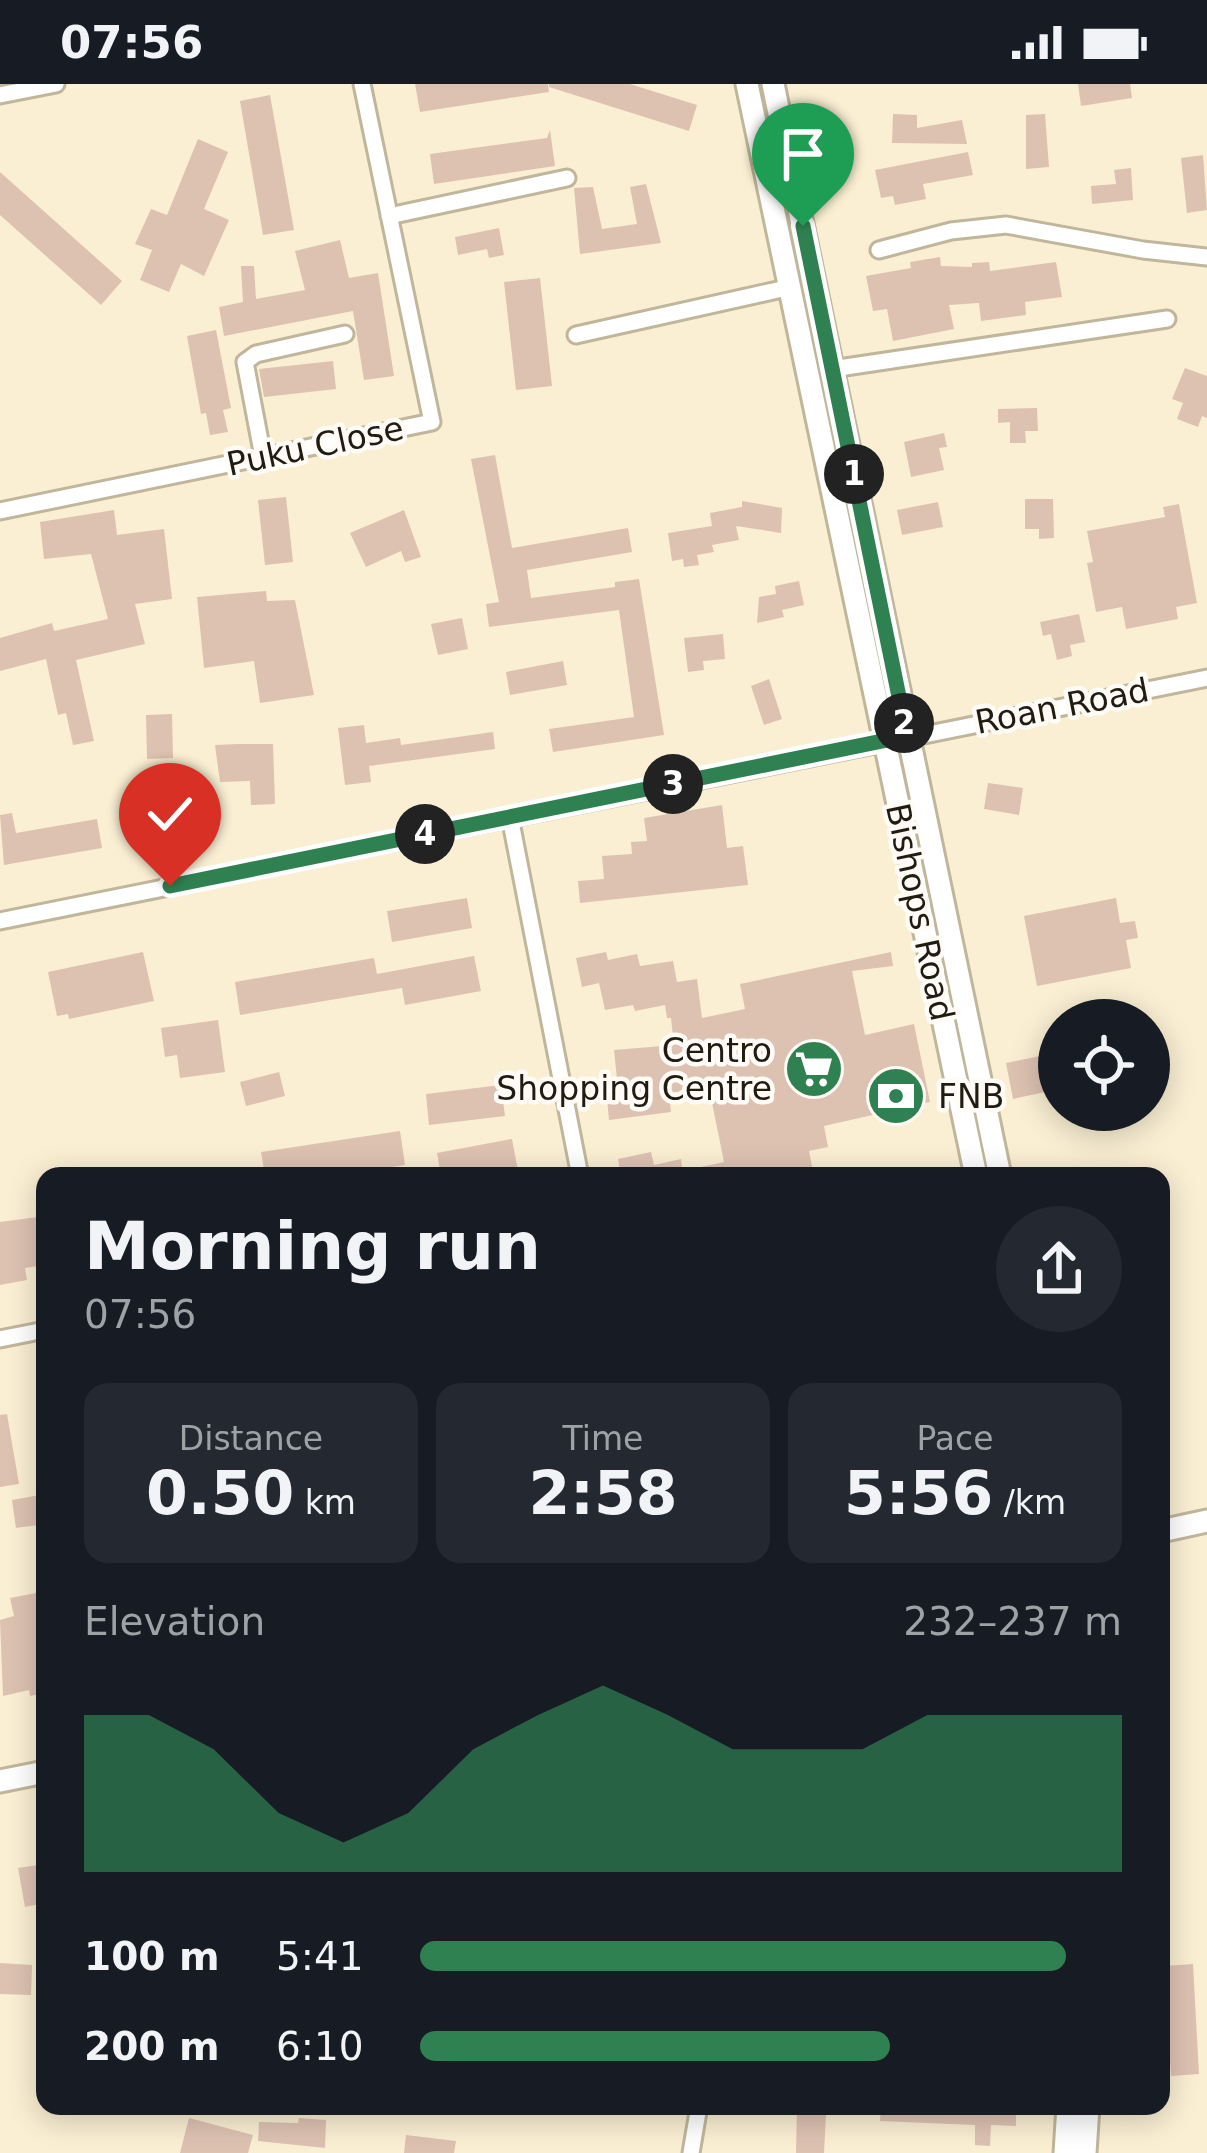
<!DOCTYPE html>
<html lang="en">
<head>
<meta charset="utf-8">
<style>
	:root { --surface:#171b24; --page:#242831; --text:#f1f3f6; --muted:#9ea1a6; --accent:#308152 }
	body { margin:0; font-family:"DejaVu Sans",sans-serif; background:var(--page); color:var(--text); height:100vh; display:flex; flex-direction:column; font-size:45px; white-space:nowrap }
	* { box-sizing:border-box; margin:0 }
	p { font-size:39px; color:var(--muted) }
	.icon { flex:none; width:66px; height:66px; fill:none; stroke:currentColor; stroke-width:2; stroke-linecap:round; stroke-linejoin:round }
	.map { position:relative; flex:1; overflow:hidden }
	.details { position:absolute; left:36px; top:1083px; width:1134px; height:948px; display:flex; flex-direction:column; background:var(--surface); border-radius:24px; box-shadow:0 6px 30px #0003 }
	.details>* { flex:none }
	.tools { position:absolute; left:1038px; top:915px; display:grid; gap:24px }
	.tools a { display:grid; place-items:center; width:132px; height:132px; border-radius:50%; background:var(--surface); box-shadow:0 6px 30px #0003; font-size:60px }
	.pin { position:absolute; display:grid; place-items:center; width:102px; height:102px; color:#fff; margin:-123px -51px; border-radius:50% 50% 50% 0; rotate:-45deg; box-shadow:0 0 12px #0007 }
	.pin .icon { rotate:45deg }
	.km { position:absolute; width:60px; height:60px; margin:-30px; border-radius:50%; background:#222; color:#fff; font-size:33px; line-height:60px; text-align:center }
	.round { display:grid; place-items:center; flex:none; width:126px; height:126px; border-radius:63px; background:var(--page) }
	.summary { display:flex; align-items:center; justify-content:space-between; height:204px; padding:0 48px }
	h1 { font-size:66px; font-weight:700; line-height:90px }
	.stats { display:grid; grid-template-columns:repeat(3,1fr); gap:18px; height:204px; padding:12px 48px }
	.stats div { display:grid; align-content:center; border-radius:24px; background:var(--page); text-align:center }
	.stats b { font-size:60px; font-weight:700 }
	.stats small { font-size:33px; font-weight:400 }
	.stats p { font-size:33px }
	.chart { height:336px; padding:24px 48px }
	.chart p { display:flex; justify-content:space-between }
	.chart svg { width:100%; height:216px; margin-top:12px; fill:var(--accent); opacity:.7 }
	ul { padding:0 48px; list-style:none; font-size:39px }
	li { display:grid; grid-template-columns:192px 144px 1fr; align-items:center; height:90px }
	li i { height:30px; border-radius:15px; background:var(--accent) }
	.status { display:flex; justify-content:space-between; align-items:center; height:84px; padding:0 60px; background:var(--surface); direction:ltr }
	.status svg { height:33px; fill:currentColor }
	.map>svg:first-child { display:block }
	.building { fill:#ddc2b2 }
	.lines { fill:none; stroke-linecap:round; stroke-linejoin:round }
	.minor-casing { stroke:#c0b69b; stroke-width:21 }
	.secondary-casing { stroke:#c0b69b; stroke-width:27 }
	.minor { stroke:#fff; stroke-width:15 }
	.secondary { stroke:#fff; stroke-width:21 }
	.route-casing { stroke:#fff; stroke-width:24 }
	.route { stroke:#308152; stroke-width:15 }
	.labels { text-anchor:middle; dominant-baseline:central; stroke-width:9; stroke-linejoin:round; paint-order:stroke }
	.street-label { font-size:33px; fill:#201c12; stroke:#fffcf7 }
	.poi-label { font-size:33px; fill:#201c12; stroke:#fffcf7; text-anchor:end }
</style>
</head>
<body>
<div class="status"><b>07:56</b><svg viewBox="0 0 49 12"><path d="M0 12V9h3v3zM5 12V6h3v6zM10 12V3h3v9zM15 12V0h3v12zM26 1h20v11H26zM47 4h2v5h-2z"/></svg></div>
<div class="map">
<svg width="1207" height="2069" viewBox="0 0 1207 2069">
	<rect width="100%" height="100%" fill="#faefd3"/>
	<path class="building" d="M415,0H548L549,8L420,28Z
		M549,0H630L697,21L689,47L549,3Z
		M1078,0H1130L1132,14L1081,22Z
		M270,11L294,146L263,151L240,17Z
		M893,30L917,31V44L962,36L967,60L892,59Z
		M1045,30L1049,83L1026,85V31Z
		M550,46L555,82L434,100L430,70L547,54Z
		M198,55L228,68L204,125L229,136L204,192L181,180L169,208L140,196L152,166L135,160L151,125L167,131Z
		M968,68L973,91L923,100L926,115L895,121L893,112L881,114L875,86Z
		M1203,71L1207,126L1187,129L1181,74Z
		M1131,84L1133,116L1092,120L1091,102L1116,100L1114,86Z
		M0,88L122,197L101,221L0,131Z
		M646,100L661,159L580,170L574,104L593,103L602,145L637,140L630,103Z
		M499,144L504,171L489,174L487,165L458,171L455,153Z
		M340,156L349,194L378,189L394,292L364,296L353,227L224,252L219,223L243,218L241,182H254L256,215L305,206L295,167Z
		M940,173L941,182L972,183V179L989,178L990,187L1056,178L1062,213L1025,218L1026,231L981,237L979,219L949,221L954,245L893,257L887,225L873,227L866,192L911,184L910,178Z
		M540,194L552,302L516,306L504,198Z
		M216,246L231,324L223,326L228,348L210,351L206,329L201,330L187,252Z
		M333,277L336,305L264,313L259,285Z
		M1185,284L1207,292V334L1202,332L1198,343L1177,335L1183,319L1172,315Z
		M1037,324L1038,347H1025L1026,359H1010V338L998,339V325Z
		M944,349L947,363L939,364L944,386L911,393L904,358Z
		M495,371L512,464L628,444L632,468L527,486L531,514L615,503V498L639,495L664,651L553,668L549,645L634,633L619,526L489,543L486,520L499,518L471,375Z
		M286,413L293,478L265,481L258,416Z
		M1025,415H1053L1054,454L1039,455V445H1025Z
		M742,417L782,424L781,449L736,442L739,456L712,461L714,468L697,471L699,481L684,483L683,475L672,477L668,449L712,442L710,429L742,423Z
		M938,418L943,443L902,451L897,426Z
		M1179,420L1197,519L1176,523L1178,535L1126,545L1122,523L1096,528L1087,479L1093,478L1087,447L1165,433L1163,423Z
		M114,426L117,451L164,445L172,515L135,520L145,560L76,576L94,657L73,661L66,629L58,631L46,575L0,587V554L52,539L54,547L108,535L91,470L44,475L40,438Z
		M404,426L421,473L405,478L401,467L366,483L350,449Z
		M799,497L804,521L782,526L784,533L757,539L759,513L776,510L775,502Z
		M266,507L267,517L295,516L314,611L260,619L254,577L204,584L197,513Z
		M1079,530L1085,558L1070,561L1072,572L1057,576L1051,550L1043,552L1040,538Z
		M462,534L468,565L438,571L431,540Z
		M723,550L725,575L703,577L704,586L688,588L684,554Z
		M563,577L567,601L510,611L506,588Z
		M769,595L782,635L764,641L751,602Z
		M172,630L173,674L147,675L146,631Z
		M364,641L366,659L400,654L401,661L493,648L495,665L369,682L371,698L345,701L338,644Z
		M237,660H273L275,720L251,721L250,697L220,698L215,661Z
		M988,699L1023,704L1019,731L984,725Z
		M210,709L213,734L169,740L166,716Z
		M722,721L727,764L743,762L748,801L580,819L578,797L604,795L602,772L632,770L631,758L647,757L644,734Z
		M12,729L16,749L97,735L102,764L4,781L0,731Z
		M467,814L472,844L392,858L387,827Z
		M1116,814L1120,839L1135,837L1138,854L1126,856L1131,884L1037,902L1024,832Z
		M143,868L154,917L69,935L68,930L57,932L48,888Z
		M606,868L608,876L637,870L640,882L673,877L677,898L697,895L702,934L745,925L740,900L891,868L893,882L852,887L865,951L914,940L930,1018L824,1042L828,1063L809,1067L814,1092H688L687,1086L724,1078L709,1004L669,1009L671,1028L609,1036L607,1015L619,1014L614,966L674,961L671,934H667L665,921L635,927L633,921L605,926L599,899L582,903L576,874Z
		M474,872L481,907L405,921L402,904L240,931L235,898L374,874L377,890Z
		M218,936L225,988L180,994L177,971L165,973L161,944Z
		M1059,968V1005L1013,1015L1006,979Z
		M279,988L285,1012L246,1022L240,998Z
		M501,1001L505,1032L429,1041L426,1010Z
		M400,1047L405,1081L331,1092H265L261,1068Z
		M512,1055L519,1092H441L437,1069Z
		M651,1068L654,1081L681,1075L683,1092H621L618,1075Z
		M45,1132V1181L25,1184L27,1196L0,1201V1138Z
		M7,1330L19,1400L0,1403V1331Z
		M45,1410V1440L16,1444L12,1416Z
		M36,1509L45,1551V1609L30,1612L29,1606L3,1612L0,1536L14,1532L10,1514Z
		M45,1780V1819L25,1823L18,1784Z
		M0,1879L32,1881L31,1911L0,1910Z
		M1193,1880L1199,1990L1171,1992L1164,1882Z
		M797,2022H818L817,2030H826L824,2069H796Z
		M881,2022H1016V2042L991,2041L990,2062L975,2061V2041L880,2037Z
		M189,2034L253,2051L248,2069H180Z
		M299,2034L326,2036L325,2064L258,2057L259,2038L298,2039Z
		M406,2051L456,2057L454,2069H404Z"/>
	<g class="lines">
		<g class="minor-casing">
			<path id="minor" d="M0,11L56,0
				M389,132L567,94
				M879,166L951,147L1006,141L1143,166L1207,173
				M576,251L791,203
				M832,285L1167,235
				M263,373L245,278L256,270L345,250
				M0,427L432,338L362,0
				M510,733L580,1092
				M0,837L1207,594
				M0,1255L45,1246
				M691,2069L699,2022"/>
		</g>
		<g class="secondary-casing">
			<path id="secondary" d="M747,0L976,1092
				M773,0L1000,1092
				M1161,1447L1207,1437
				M0,1697L45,1688
				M1065,2069L1068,2022
				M1085,2069L1088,2022"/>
		</g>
		<use href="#minor" class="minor"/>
		<use href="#secondary" class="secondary"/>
	</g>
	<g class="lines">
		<g class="route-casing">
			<path id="route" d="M170,802L907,652L803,142"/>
		</g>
		<use href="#route" class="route"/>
	</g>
	<defs>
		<g id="supermarket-disc" transform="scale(3)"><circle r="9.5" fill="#308152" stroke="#fffcf7"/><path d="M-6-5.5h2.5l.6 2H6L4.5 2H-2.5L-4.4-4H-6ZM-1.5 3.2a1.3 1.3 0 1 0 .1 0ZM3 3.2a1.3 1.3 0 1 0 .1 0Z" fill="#fff"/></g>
		<g id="bank-disc" transform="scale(3)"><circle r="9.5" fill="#308152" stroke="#fffcf7"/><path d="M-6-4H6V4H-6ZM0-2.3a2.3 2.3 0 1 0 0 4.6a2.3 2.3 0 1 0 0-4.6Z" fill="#fff"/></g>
	</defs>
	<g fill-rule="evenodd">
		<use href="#supermarket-disc" x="814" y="985"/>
		<use href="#bank-disc" x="896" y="1012"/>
	</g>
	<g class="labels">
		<g class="street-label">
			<text transform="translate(315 362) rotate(-12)">Puku Close</text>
			<text transform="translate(1062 622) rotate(-11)">Roan Road</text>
			<text transform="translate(920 828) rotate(78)">Bishops Road</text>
		</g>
		<g class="poi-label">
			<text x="772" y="966">Centro<tspan x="772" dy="38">Shopping Centre</tspan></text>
			<text x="938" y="1012" text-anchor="start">FNB</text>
		</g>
	</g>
</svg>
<div class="tools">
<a><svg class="icon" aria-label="locate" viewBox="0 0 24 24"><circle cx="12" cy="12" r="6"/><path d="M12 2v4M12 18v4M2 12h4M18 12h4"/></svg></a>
</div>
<div class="pin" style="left:803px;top:142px;background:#1e9e55"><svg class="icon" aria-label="arrive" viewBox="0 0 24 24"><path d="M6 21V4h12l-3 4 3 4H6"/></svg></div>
<div class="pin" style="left:170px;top:802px;background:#d93025"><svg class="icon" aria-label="check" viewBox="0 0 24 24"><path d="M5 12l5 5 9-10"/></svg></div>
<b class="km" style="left:854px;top:390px">1</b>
<b class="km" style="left:904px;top:639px">2</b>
<b class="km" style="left:673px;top:700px">3</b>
<b class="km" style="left:425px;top:750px">4</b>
<section class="details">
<div class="summary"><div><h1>Morning run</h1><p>07:56</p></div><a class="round"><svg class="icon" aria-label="share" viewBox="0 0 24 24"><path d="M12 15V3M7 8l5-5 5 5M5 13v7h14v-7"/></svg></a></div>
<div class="stats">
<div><p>Distance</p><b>0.50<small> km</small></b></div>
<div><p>Time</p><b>2:58</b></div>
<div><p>Pace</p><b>5:56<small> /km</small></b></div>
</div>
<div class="chart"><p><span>Elevation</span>232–237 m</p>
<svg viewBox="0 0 160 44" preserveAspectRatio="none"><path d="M0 44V12L10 12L20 19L30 32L40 38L50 32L60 19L70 12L80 6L90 12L100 19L110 19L120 19L130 12L140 12L150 12L160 12V44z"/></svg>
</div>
<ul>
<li><b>100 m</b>5:41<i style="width:92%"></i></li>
<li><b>200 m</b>6:10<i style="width:67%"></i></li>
</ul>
</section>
</div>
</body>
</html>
